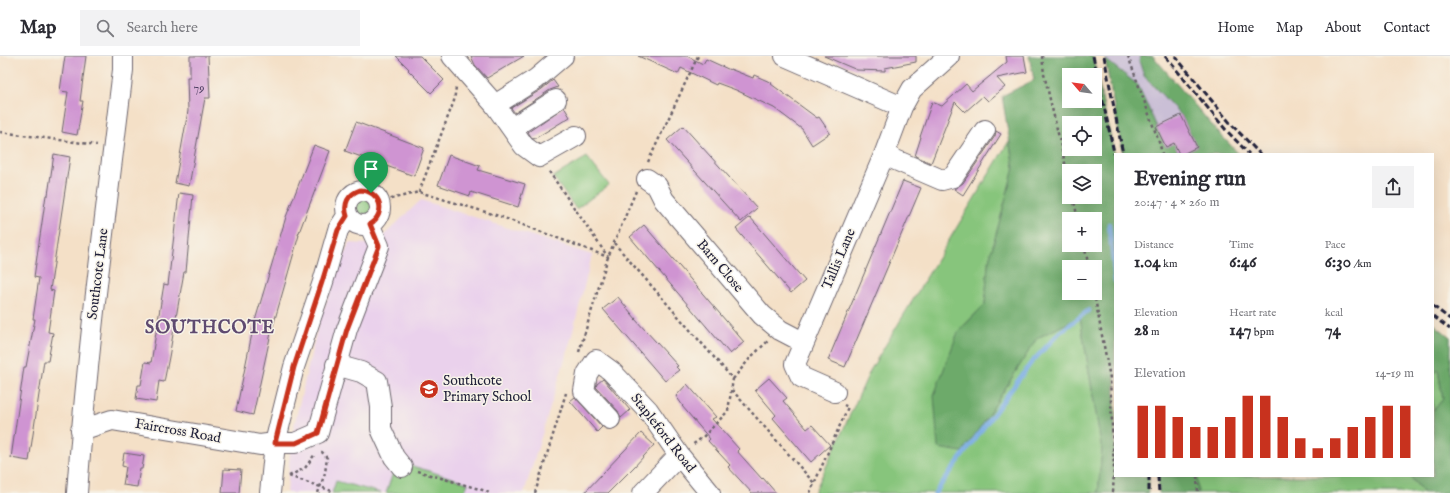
<!DOCTYPE html>
<html lang="en">
<head>
<meta charset="utf-8">
<style>
	:root { --surface:#fff; --page:#f2f2f3; --text:#2b2b33; --muted:#7c7c81; --line:#e1e1e2; --accent:#c8321e }
	body { margin:0; font-family:"IM FELL English",serif; background:var(--page); color:var(--text); height:100vh; display:flex; flex-direction:column; font-size:15px; white-space:nowrap }
	* { box-sizing:border-box; margin:0 }
	p { font-size:13px; color:var(--muted) }
	.icon { flex:none; width:22px; height:22px; fill:none; stroke:currentColor; stroke-width:2; stroke-linecap:round; stroke-linejoin:round }
	.map { position:relative; flex:1; overflow:hidden }
	.side { position:absolute; left:1114px; top:97px; width:320px; height:324px; display:flex; flex-direction:column; background:var(--surface); border-radius:0px; box-shadow:0 4px 16px #0002 }
	.side>* { flex:none }
	.needle { width:26px; rotate:298deg }
	.fabs { position:absolute; left:1062px; top:12px; display:grid; gap:8px }
	.fabs a { display:grid; place-items:center; width:40px; height:40px; border-radius:0px; background:var(--surface); box-shadow:0 4px 16px #0002; font-size:20px }
	.pin { position:absolute; display:grid; place-items:center; width:34px; height:34px; color:#fff; margin:-41px -17px; border-radius:50% 50% 50% 0; rotate:-45deg; box-shadow:0 0 4px #0007 }
	.pin .icon { rotate:45deg }
	.round { display:grid; place-items:center; flex:none; width:42px; height:42px; border-radius:0px; background:var(--page) }
	.headline { display:flex; align-items:center; justify-content:space-between; height:68px; padding:0 20px }
	h1 { font-size:22px; font-weight:700; line-height:30px }
	.metrics { display:grid; grid-template-columns:repeat(3,1fr); gap:6px; height:68px; padding:4px 20px }
	.metrics div { display:grid; align-content:center }
	.metrics b { font-size:17px; font-weight:700 }
	.metrics small { font-size:11px; font-weight:400 }
	.metrics p { font-size:11px }
	.chart { height:112px; padding:8px 20px }
	.chart p { display:flex; justify-content:space-between }
	.chart svg { width:100%; height:72px; margin-top:4px; stroke:var(--accent); stroke-width:6 }
	header { display:flex; align-items:center; gap:24px; box-sizing:border-box; height:56px; padding:0 20px; background:var(--surface); border-bottom:1px solid var(--line) }
	header strong { font-size:19px }
	nav { display:flex; gap:22px; margin-inline-start:auto; font-size:14px }
	.search { width:280px; height:36px; background:var(--page); display:flex; align-items:center; gap:10px; box-sizing:border-box; padding:0 14px; border-radius:0px; color:var(--muted); font-size:15px }
	.map>svg:first-child { display:block }
	.built { fill:#ead1ec }
	.industrial { fill:#cabfd6 }
	.green { fill:#87c57b; stroke:#54745b }
	.forest { fill:#6daa6b; stroke:#486653; fill-rule:evenodd }
	.lines { fill:none; stroke-linecap:round; stroke-linejoin:round }
	.stream { stroke:#77abe4; stroke-width:4.5 }
	.building { fill:#cf94d2 }
	.minor-casing { stroke:#6c646c; stroke-width:22 }
	.path { stroke:#6c646c; stroke-width:2.5; stroke-dasharray:3 3; stroke-linecap:butt }
	.minor { stroke:#fff; stroke-width:20 }
	.rail { stroke:#22223b; stroke-width:3; stroke-dasharray:6 3; stroke-linecap:butt }
	.route-casing { stroke:#fff; stroke-width:8 }
	.route { stroke:#c8321e; stroke-width:5 }
	.labels { text-anchor:middle; dominant-baseline:central; stroke-width:3; stroke-linejoin:round; paint-order:stroke }
	.number-label { font-size:12px; fill:#4d3e61 }
	.street-label { font-size:14px; fill:#22223b; stroke:#f7f3e8 }
	.poi-label { font-size:14px; fill:#22223b; stroke:#f7f3e8; text-anchor:start }
	.district-label { font-size:18px; font-weight:bold; letter-spacing:1px; fill:#5f4a70; stroke:#f7f3e8 }
</style>
</head>
<body>
<header>
<strong>Map</strong>
<div class="search"><svg class="icon" aria-label="search" viewBox="0 0 24 24"><circle cx="10" cy="10" r="6"/><path d="M15 15l6 6"/></svg>Search here</div>
<nav><a>Home</a><a>Map</a><a>About</a><a>Contact</a></nav>
</header>
<div class="map">
<svg width="1450" height="437" viewBox="0 0 1450 437">
	<rect width="100%" height="100%" fill="#f7f3e8"/>
	<filter id="ink" filterUnits="userSpaceOnUse"><feTurbulence type="fractalNoise" baseFrequency=".025" numOctaves="2"/><feDisplacementMap in="SourceGraphic" scale="8" xChannelSelector="R" yChannelSelector="G"/><feConvolveMatrix kernelMatrix="1 2 1 2 8 2 1 2 1" color-interpolation-filters="sRGB"/></filter>
	<filter id="wash" filterUnits="userSpaceOnUse"><feTurbulence type="fractalNoise" baseFrequency=".012" numOctaves="4" result="noise"/><feDisplacementMap in="SourceGraphic" scale="16" xChannelSelector="R" yChannelSelector="G"/><feGaussianBlur stdDeviation="0.9" result="paint"/><feColorMatrix in="noise" values="0 0 0 0 0 0 0 0 0 0 0 0 0 0 0 0 0 1.4 0 .05"/><feComposite in="paint" operator="in"/></filter>
	<g filter="url(#wash)">
		<rect width="100%" height="100%" fill="#f4e0c7"/>
		<path class="built" d="M421,144L592,199L571,283L524,437H287L291,383L319,265L349,187L368,188L380,183Z"/>
		<path class="industrial" d="M1104,0H1141L1139,5L1144,20L1181,59L1156,71L1105,3Z"/>
		<path class="green" d="M1009,85L1014,112L988,208L985,248L958,276L984,366L1037,282L1080,261L1102,394L1098,437H814L871,313Z
			M587,101L609,129L576,153L553,121Z
			M353 152a10 10 0 1 1 20 0a10 10 0 1 1-20 0Z
			M1438,314L1443,343L1433,355V318Z
			M406,408L468,427L464,437H386L394,414Z
			M1197,420H1412V423L1424,437H1198Z
			M336,425L381,437H332Z"/>
		<path class="forest" d="M1029,0H1093L1094,6L1115,101V420H1149V437H1098L1102,394L1080,261L1037,282L984,366L962,396L938,392L934,339L958,276L985,248L988,208L1014,112L1002,40L1034,24ZM1069,19H1095V45H1069ZM1069,67H1095V93H1069ZM1069,115H1095V141H1069ZM1069,163H1095V189H1069ZM1069,211H1095V237H1069Z
			M1141,0H1153L1217,75L1239,98H1183L1197,91L1181,59L1144,20L1139,5Z
			M1105,3L1138,29L1166,91L1174,87L1179,98H1123Z
			M1433,267L1450,281V437H1424L1412,423V420H1433V355L1443,343L1438,314L1433,318Z
			M1158,420H1197L1198,437H1159Z"/>
		<g class="lines">
			<path class="stream" d="M1109,168L1115,225
				M935,437L1031,307L1060,276L1089,254"/>
		</g>
		<g id="blocks">
			<path class="building" d="M65,0H86L80,45H83L77,79L62,76L68,36L60,35Z
				M190,0H208L210,42H205L189,130L175,127L188,55L187,21H190Z
				M396,0H420L444,24L431,37L408,14L409,13Z
				M471,0H524L487,22L475,9Z
				M638,0H687L703,8L706,3L730,14V13L753,22L754,19L772,27L771,28L817,62L819,61L830,77L812,89L802,73L774,52L736,34L717,27L716,29L681,12L678,18Z
				M824,0H916V6L885,12V15L857,14Z
				M1006,0H1024L1027,16L997,22L1005,31L988,45L983,40L965,56L955,46L931,107L915,100L921,81H920L932,46L942,50L966,28L972,35L1007,6Z
				M553,24L558,31L550,34L515,57L511,52L542,33Z
				M564,51L570,61L534,83L532,82L528,76Z
				M1181,59L1197,91L1183,98H1179L1174,87L1166,91L1156,71Z
				M356,66L424,92L414,120L345,95Z
				M683,70L757,152L741,166L667,84Z
				M996,75L1001,78L963,139L954,133L963,127L995,80Z
				M314,89L330,95L298,179H299L271,277L253,359L236,355L254,268L286,161Z
				M54,98L70,101L50,234L54,235L48,276L53,277L48,305H44L29,405L11,402L24,311H26L35,263H33L39,222L34,221L46,139H48Z
				M449,99L480,110L478,114L525,128L518,151L471,136L470,140L438,129Z
				M903,125L921,132L845,311L828,304Z
				M179,137L193,139L186,216H184L169,301L164,326L159,325L156,346L136,343L138,329H141L145,306L151,307L164,228L168,229Z
				M750,161L805,225L791,237L736,173Z
				M644,169L744,286L730,298L630,181Z
				M618,241L636,263H635L678,310L676,311L679,314L665,325L603,253Z
				M769,322L787,342L783,345L807,373L812,369L830,389L811,406L773,362L776,359L755,334Z
				M603,323L630,354L621,362L618,355L596,331L597,328Z
				M687,328L716,361L712,363L739,393L737,395L762,423L763,422L776,437H752L728,411L730,409L708,385L710,383L682,350H683L676,340Z
				M575,341L602,371L597,376L570,345Z
				M641,377L654,389L634,411L608,437H584Z
				M124,397L144,400L142,413H140L137,431L123,429L126,411L122,410Z
				M224,413L241,414L239,437H222Z"/>
		</g>
	</g>
	<g filter="url(#ink)">
		<use href="#blocks" fill-opacity="0" stroke="#6c646c" stroke-width="1"/>
		<g class="lines">
			<g class="minor-casing">
				<path id="minor" d="M452,0L495,49L524,90L539,101L576,80
					M785,0L902,51L912,33L949,0
					M495,49L536,23L563,0
					M512,72L556,44
					M884,99L942,124L953,121L985,74
					M647,123L657,130L664,144L762,259L780,274L803,286
					M346 152a17 17 0 1 1 34 0a17 17 0 1 1-34 0Z
					M336,309L361,316L377,325L381,351V373L394,401L402,411
					M835,336L801,321L795,308L884,99L902,51
					M610,363L584,335L587,318L596,304L611,315L648,354L679,399L710,437
					M81,374L112,364L260,389L275,387H295L318,377L347,273L379,190L369,168
					M77,437C87,295 106,155 123,14V0
					M270,437L275,387L294,311L323,226L338,174L347,160
					M643,437L679,399"/>
			</g>
			<path class="path" d="M1042,0L1044,18L1069,124
				M1128,0L1160,89L1162,98
				M0,76L97,89
				M648,106L698,0
				M419,136L454,45L456,31
				M1073,141L1078,163
				M379,146L419,136L499,160L608,201L548,114
				M614,187L733,323L728,355L703,381L692,389
				M1084,189L1089,211
				M1094,237L1110,322L1114,413L1113,437
				M579,296L608,201L636,135
				M733,323L751,301L768,285
				M732,334L814,427
				M417,415L486,435L489,437
				M289,420L305,412L315,398
				M289,420L332,435
				M1197,420L1198,437
				M318,437L325,417L327,402L322,396H319
				M535,437L566,337
				M810,437L848,351L844,349"/>
			<use href="#minor" class="minor"/>
			<path class="rail" d="M1093,0L1115,101
				M1104,0L1123,98
				M1165,0L1226,74L1249,98
				M1175,0L1231,68L1260,98
				M1433,250L1450,263
				M1433,260L1450,273
				M1149,420V437
				M1158,420L1159,437"/>
		</g>
	</g>
	<g class="lines" filter="url(#ink)">
		<g class="route-casing">
			<path id="route" d="M360,134C381,135 387,157 370,168L379,190L347,273L318,377L296,387H275L294,311L322,226L338,174L347,160C343,148 348,138 360,134Z"/>
		</g>
		<use href="#route" class="route"/>
	</g>
	<defs>
		<g id="school-disc" transform="scale(1)"><circle r="9.5" fill="#c8321e" stroke="#f7f3e8"/><path d="M0-5L7-2L0 1L-7-2ZM-4 1L0 2.5L4 1V4Q0 6-4 4Z" fill="#fff"/></g>
	</defs>
	<g fill-rule="evenodd">
		<use href="#school-disc" x="429" y="333"/>
	</g>
	<g class="labels">
		<g class="number-label">
			<text x="199" y="32">79</text>
		</g>
		<g class="street-label">
			<text transform="translate(839 203) rotate(-67)">Tallis Lane</text>
			<text transform="translate(720 210) rotate(50)">Barn Close</text>
			<text transform="translate(98 218) rotate(-83)">Southcote Lane</text>
			<text transform="translate(178 375) rotate(10)">Faircross Road</text>
			<text transform="translate(663 377) rotate(52)">Stapleford Road</text>
		</g>
		<g class="poi-label">
			<text x="443" y="325">Southcote<tspan x="443" dy="16">Primary School</tspan></text>
		</g>
		<g class="district-label">
			<text x="210" y="272">SOUTHCOTE</text>
		</g>
	</g>
</svg>
<div class="fabs">
<a><svg class="needle" viewBox="-14 -14 28 28"><path d="M0-13l5 13h-10z" fill="#e53935"/><path d="M0 13l5-13h-10z" fill="#7c7c81"/></svg></a>
<a><svg class="icon" aria-label="locate" viewBox="0 0 24 24"><circle cx="12" cy="12" r="6"/><path d="M12 2v4M12 18v4M2 12h4M18 12h4"/></svg></a>
<a><svg class="icon" aria-label="layers" viewBox="0 0 24 24"><path d="M12 4l9 5-9 5-9-5zM3 14l9 5 9-5"/></svg></a>
<a>+</a>
<a>−</a>
</div>
<div class="pin" style="left:371px;top:137px;background:#1e9e55"><svg class="icon" aria-label="arrive" viewBox="0 0 24 24"><path d="M6 21V4h12l-3 4 3 4H6"/></svg></div>
<section class="side">
<div class="headline"><div><h1>Evening run</h1><p>20:47 · 4 × 260 m</p></div><a class="round"><svg class="icon" aria-label="share" viewBox="0 0 24 24"><path d="M12 15V3M7 8l5-5 5 5M5 13v7h14v-7"/></svg></a></div>
<div class="metrics">
<div><p>Distance</p><b>1.04<small> km</small></b></div>
<div><p>Time</p><b>6:46</b></div>
<div><p>Pace</p><b>6:30<small> /km</small></b></div>
</div>
<div class="metrics">
<div><p>Elevation</p><b>28<small> m</small></b></div>
<div><p>Heart rate</p><b>147<small> bpm</small></b></div>
<div><p>kcal</p><b>74</b></div>
</div>
<div class="chart"><p><span>Elevation</span>14–19 m</p>
<svg viewBox="0 0 160 44" preserveAspectRatio="none"><path d="M5 44V12M15 44V12M25 44V19M35 44V25M45 44V25M55 44V19M65 44V6M75 44V6M85 44V19M95 44V32M105 44V38M115 44V32M125 44V25M135 44V19M145 44V12M155 44V12"/></svg>
</div>
</section>
</div>
</body>
</html>
